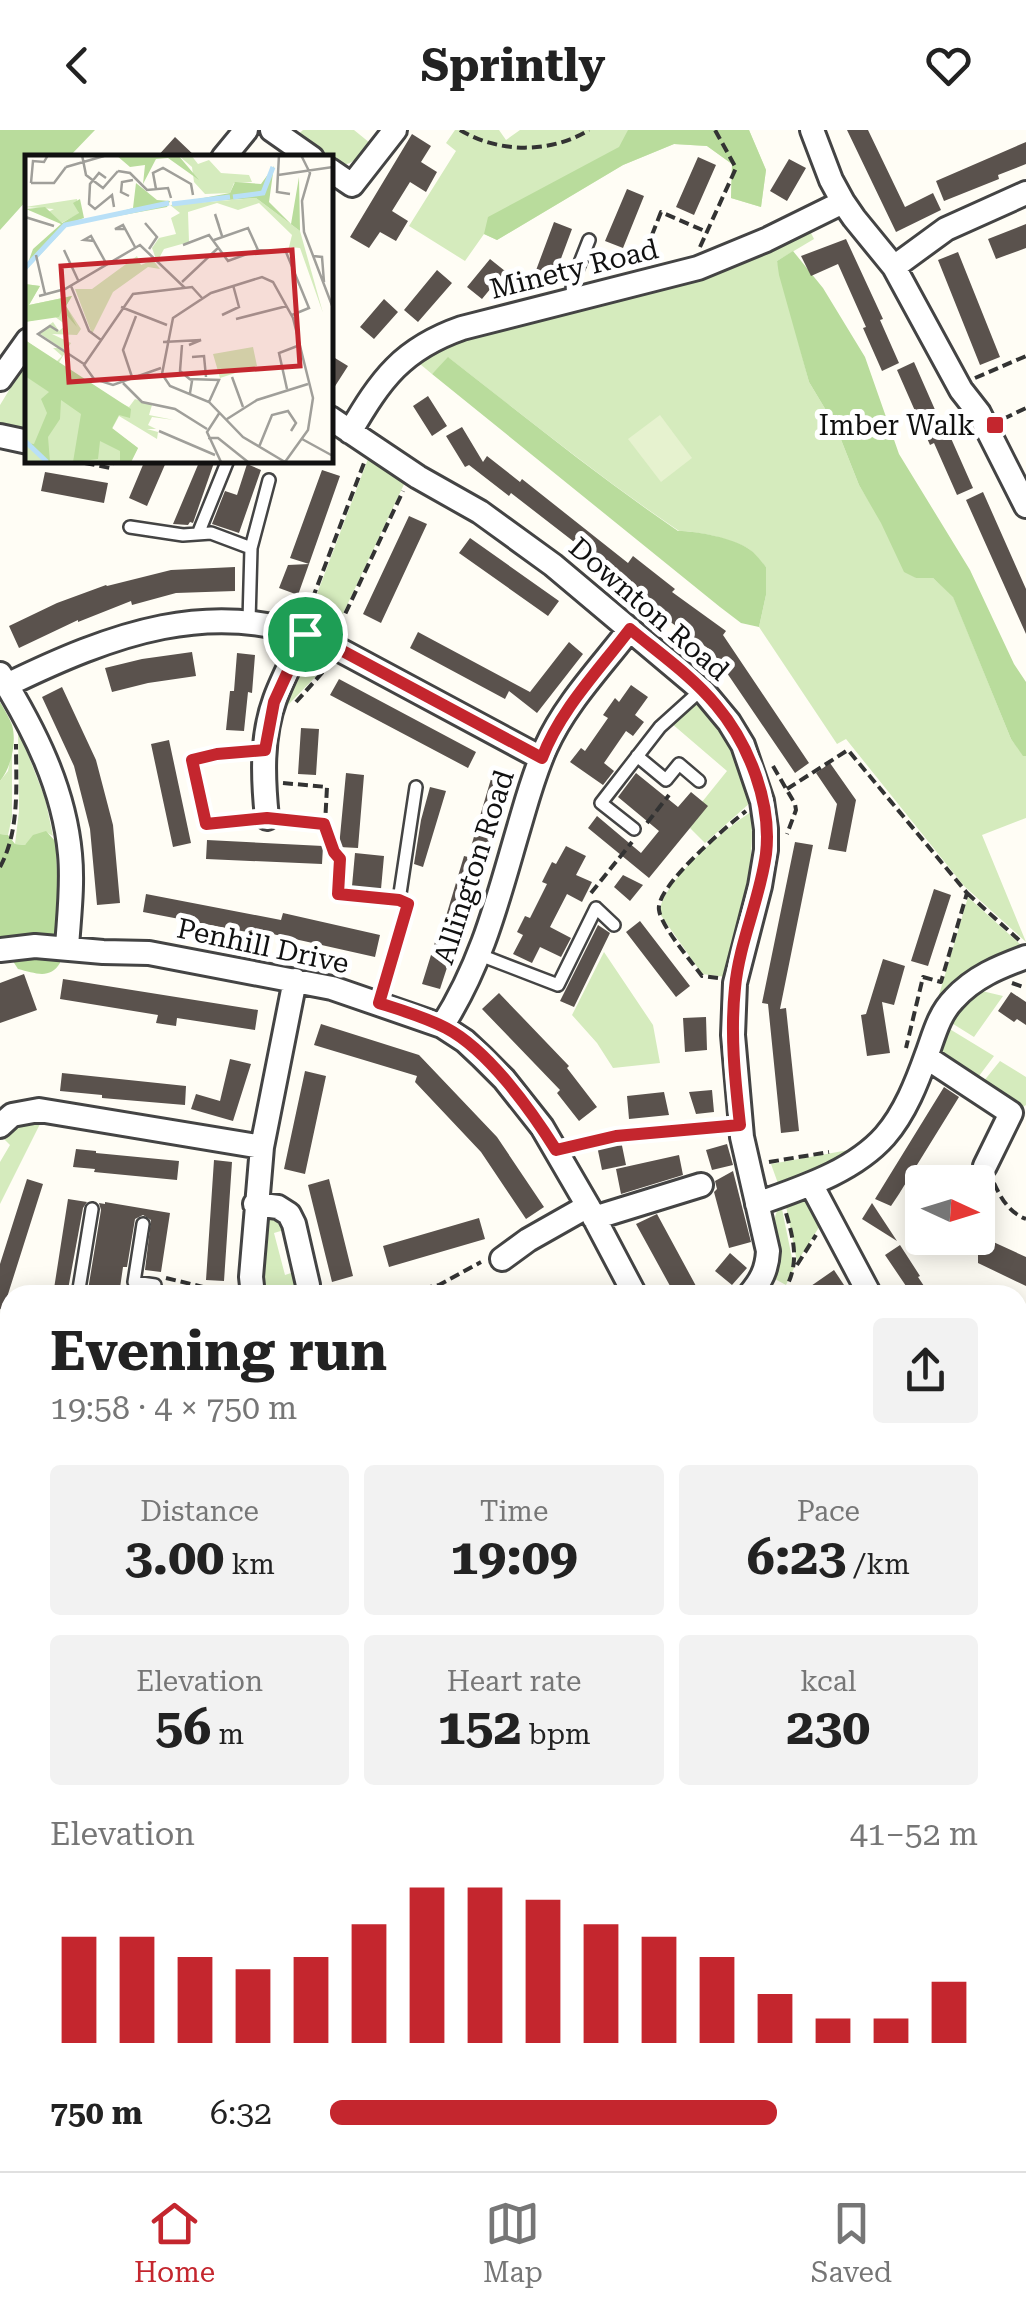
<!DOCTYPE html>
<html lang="en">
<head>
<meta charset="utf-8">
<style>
	:root { --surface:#fff; --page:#f2f2f2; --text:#222; --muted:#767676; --line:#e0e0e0; --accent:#c4262e }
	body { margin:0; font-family:"Roboto Serif",serif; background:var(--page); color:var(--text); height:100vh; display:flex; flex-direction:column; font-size:38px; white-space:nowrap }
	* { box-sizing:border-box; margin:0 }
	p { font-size:32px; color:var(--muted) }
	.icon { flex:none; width:55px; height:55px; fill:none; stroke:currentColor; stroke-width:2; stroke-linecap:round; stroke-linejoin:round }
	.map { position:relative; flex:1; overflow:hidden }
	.drawer { position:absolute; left:0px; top:1155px; width:1028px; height:888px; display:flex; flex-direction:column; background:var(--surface); border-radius:30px 30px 0 0; box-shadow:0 5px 25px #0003 }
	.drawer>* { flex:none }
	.needle { width:65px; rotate:94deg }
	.fabs { position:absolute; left:905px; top:1035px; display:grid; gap:20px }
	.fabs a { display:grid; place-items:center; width:90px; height:90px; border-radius:10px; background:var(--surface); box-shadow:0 5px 25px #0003; font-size:50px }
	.pin { position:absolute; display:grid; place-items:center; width:85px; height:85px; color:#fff; margin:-42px; border:5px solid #fff; border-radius:50%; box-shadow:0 2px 10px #0007 }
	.round { display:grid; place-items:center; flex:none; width:105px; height:105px; border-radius:10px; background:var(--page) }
	.headline { display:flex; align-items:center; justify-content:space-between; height:170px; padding:0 50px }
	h1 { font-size:55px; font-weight:700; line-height:75px }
	.stats { display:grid; grid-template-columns:repeat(3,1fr); gap:15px; height:170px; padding:10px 50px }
	.stats div { display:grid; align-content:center; border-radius:10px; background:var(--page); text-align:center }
	.stats b { font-size:50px; font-weight:700 }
	.stats small { font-size:28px; font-weight:400 }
	.stats p { font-size:28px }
	.chart { height:280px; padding:20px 50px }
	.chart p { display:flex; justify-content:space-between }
	.chart svg { width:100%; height:180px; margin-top:10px; stroke:var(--accent); stroke-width:6 }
	ul { padding:0 50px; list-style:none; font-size:32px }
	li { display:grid; grid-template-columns:160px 120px 1fr; align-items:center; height:75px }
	li i { height:25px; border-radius:12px; background:var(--accent) }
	header { display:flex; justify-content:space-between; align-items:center; height:130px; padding:0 50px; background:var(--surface); font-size:45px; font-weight:700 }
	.tabs { display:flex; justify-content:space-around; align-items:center; height:140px; border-top:2px solid var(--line); background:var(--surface); font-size:28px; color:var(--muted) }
	.tabs a { display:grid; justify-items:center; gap:5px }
	.tabs .selected { color:var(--accent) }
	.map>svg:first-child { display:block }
	.green { fill:#d5ebbd }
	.forest { fill:#b9dc9c }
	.pitch { fill:#e6f2cf }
	.building { fill:#5a524d }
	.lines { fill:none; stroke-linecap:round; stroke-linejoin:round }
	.lane-casing { stroke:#444; stroke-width:16 }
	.street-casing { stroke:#444; stroke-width:28 }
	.path { stroke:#333; stroke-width:4; stroke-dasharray:10 5; stroke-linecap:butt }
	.lane { stroke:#fff; stroke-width:11 }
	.street { stroke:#fff; stroke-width:22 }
	.route-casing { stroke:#fff; stroke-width:20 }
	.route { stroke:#c4262e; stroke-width:12 }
	.poi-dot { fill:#c4262e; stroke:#fff; stroke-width:4 }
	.labels { text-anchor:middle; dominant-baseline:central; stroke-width:10; stroke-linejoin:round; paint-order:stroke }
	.street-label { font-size:28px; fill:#111; stroke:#fff }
	.poi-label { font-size:28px; fill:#111; stroke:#fff; text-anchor:end }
	.inset-river { fill:none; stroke:#b9e0f7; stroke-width:5 }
	.inset-road { fill:none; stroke:#a09f9a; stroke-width:2.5 }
	.view { fill:#c4262e; fill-opacity:0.15; stroke:#c4262e; stroke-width:5 }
	.inset-edge { fill:none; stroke:#111; stroke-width:5 }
</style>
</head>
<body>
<header><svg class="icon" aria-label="back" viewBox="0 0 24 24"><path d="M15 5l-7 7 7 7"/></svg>Sprintly<svg class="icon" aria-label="heart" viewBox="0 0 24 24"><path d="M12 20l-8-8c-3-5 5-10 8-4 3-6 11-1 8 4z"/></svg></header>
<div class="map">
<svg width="1026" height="2041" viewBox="0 0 1026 2041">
	<rect width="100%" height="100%" fill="#fffdf5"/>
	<path class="green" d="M303,0H354L370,13C358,28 350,40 330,33V28L321,27L294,8Z
		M455,0H499L506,10L520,0H749L766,40L761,77L731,68L732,34L707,16L674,14L623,35L497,110L484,104L465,131L409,96L456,21L446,13Z
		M810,101L814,109L777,131L809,252L836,297L859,355L916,448H933L953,466L1011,609L1023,625L1026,626V688L982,705L1026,812L964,756L846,609L837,614L759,497L766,465V437C761,432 755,424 749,419C733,409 697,401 679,401C599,347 525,287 449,228L432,244L414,229L434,215Z
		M25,234L28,237L27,307L0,300V275Z
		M368,329L406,350L333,505L306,493Z
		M309,519L331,529L330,532L287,576L279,574Z
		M699,572L734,622L751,672L705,713L690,698L702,672L727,641L671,593Z
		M18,599L45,668L53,706L46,702L25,715L15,714L19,681Z
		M12,619V687L8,705L0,704V651L8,641Z
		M751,682C756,738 739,793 726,847L702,844L660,784C658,755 727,697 751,682Z
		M968,767L1020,814V817L976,836L939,865Z
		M604,822L653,895L660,933L613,938L597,913L572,885Z
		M982,861L1003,866L974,907L950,892L961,876Z
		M948,898L994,926L973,954L938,925Z
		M1000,931L1026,947V975L1020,979L979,957Z
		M41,987V992L0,1074V1032L10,1015L2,1007L12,994Z
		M854,1019L855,1022L780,1059L771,1034Z
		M800,1068L811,1074L823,1091L797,1132L785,1071Z
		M781,1074L794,1138L786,1155L773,1148C787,1118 764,1098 781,1074Z
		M265,1085L282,1086L284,1100L274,1103L285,1145L294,1142L303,1165H260Z
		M10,1312V1587L0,1548V1314Z
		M1026,1731V1814L1018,1813V1733Z"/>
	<path class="forest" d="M0,0H95L69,27L28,28L27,70L0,100Z
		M628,0H749L766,40L761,77L731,68L732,34L707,16L674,14L623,35L497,110L484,104L488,87L619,17Z
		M793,121L823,158L865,227L899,324L970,440L1014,534L1026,552V626H1023L1011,609L953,467L933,448H916L904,442L881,393L859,355L836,297L809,252L779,145L777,131Z
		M448,227C524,286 599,347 678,401C697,401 733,408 749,419C755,423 761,431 766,437V465L759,497L741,493L720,477L432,244Z
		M0,572C4,579 9,587 12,595C17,612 11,638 0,651Z
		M46,701L56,712L60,833C50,850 35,843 18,839L0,811V704L8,705L15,714L25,715L33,705Z"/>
	<path class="pitch" d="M660,285L692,328L661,352L628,309Z"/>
	<path class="building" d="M847,0H868L905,77L933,63L941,80L896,102Z
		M412,4L431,16L421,32L437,42L426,62L410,52L392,81L408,91L396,111L380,102L369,118L350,107Z
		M175,7L197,28H156Z
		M1026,12V34L998,45L999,49L944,71L936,51Z
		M698,27L716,35L694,85L676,77Z
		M789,29L806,38L787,71L770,61Z
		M627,59L644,66L623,118L605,111Z
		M554,92L572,99L553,150L535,143Z
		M1026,94V118L996,129L988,109Z
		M846,109L883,189L880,190L899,233L882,241L863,198L866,197L838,134L811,146L801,126Z
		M958,122L1000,227L980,235L938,130Z
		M490,129L505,141L482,169L467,157Z
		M437,140L452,153L418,192L404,180Z
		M384,169L398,182L374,209L360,197Z
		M330,225L348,236L330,264Z
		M914,232L947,307L950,306L973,358L957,365L934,313L930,315L897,240Z
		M428,266L447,296L432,306L413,276Z
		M462,297L483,332L487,326L520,352L522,349L628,433L633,426L675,459L672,462L726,501L723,505L809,633L795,643L712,521L669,491L671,487L511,363L509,366L469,335L465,337L446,306Z
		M145,330H167L147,376L129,368Z
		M200,330H215L193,393L190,392L188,395L173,394Z
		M247,334L261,340L239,403L212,394L225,361L237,365Z
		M322,340L340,346L309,434L290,428Z
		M45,342L108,353L104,373L41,361Z
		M983,362L1026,459V504L966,370Z
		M409,386L427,394L381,493L363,484Z
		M470,408L559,471L548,486L459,423Z
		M309,434L298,465L279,458L288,435Z
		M235,437V461L176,463L132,475L131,471L78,492V490L19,518L9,496L57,473L106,455L107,456L171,440Z
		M418,502L530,562L569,512L583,524L537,583L509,561L505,569L410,518Z
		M192,522L196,546L148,553L112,562L105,538L142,529Z
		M237,523L255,525L252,563L248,562L244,601L226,600L230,561H234Z
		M339,549L476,622L468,638L330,565Z
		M631,555L648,567L635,585L644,592L633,606L626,601L604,633L614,641L603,655L570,632L581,618L585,621L608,588L603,585L615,568L619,572Z
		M62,557L96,630L113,695L120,773L97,775L90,699L74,636L42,567Z
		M301,598L319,599L316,645L298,644Z
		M169,610L191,713L173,717L151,614Z
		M830,633L856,670L846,722L828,719L837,674L816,643Z
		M493,642L507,646L505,653L507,654L484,732L482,731L440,859L422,854L435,812L438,813L464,726L468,727Z
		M346,643L364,645L358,718L339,717Z
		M636,643L678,677L691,662L708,676L649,748L588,698L597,686L641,723L659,701L618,667Z
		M430,657L446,661L423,737L414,734L421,690Z
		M207,710L323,716L322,734L206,729Z
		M795,712L813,715L780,879L786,878L799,1001L781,1003L768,874L762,873Z
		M566,716L586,726L576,745L592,752L582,772L567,764L550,797L571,808L561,827L540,817L532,833L513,824L523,805L517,802L525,786L530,788L547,754L542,752L552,732L556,734Z
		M355,723L384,726L381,759L352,756Z
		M623,745L643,755L630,771L614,757Z
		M934,759L951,765L928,836L911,831Z
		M146,764L281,790L283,783L380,805L375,827L268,803V806L143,782Z
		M640,791L690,856L676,867L626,802Z
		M598,795L610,803L574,877L560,871Z
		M883,829L905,836L894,875L882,872L890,923L867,926L861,885L866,884Z
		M24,844L37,880L0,893V853Z
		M63,849L258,880L255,900L177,888L176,896L156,893L158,885L60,869Z
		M1011,862L1026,872V895L1017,889L1014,892L998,881Z
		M499,863L569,936L567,938L597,977L579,991L557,963L560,960L482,879Z
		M706,887L707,920L685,922L683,888Z
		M321,894L419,925L497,1007L544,1077L526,1089L481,1022L415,952L417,946L314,915Z
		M230,929L251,934L233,991L191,979L196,964L220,971Z
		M305,941L326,946L305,1044L284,1039Z
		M62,943L186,956L185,975L102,968V965L60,961Z
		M944,957L959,967L899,1064L891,1076L875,1069Z
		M712,960L714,982L696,984L689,962Z
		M664,962L669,985L629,989L627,966Z
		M620,1006L626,1035L602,1040L596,1011Z
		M727,1014L733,1035L712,1040L706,1020Z
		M76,1019L96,1021V1023L179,1031L177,1050L94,1042L95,1039L73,1037Z
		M679,1025L683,1045L621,1064L616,1039Z
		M214,1030L232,1032L224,1151L206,1150Z
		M733,1041L751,1112L729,1118L714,1062L717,1059L715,1051Z
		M27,1049L43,1054L3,1180L0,1179V1134Z
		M329,1049L353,1146L332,1152L308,1055Z
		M978,1049L994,1056L978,1093Z
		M68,1069L87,1072L83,1078L67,1165H53Z
		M105,1072L170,1083L161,1142L145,1140L151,1090L143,1085L135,1089L127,1137H123L119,1165H105V1163L88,1160L101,1080L99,1073L105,1074Z
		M872,1073L897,1111L862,1089Z
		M657,1084L696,1156V1162L691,1165H675L636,1094Z
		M479,1088L485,1109L389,1137L383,1116Z
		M978,1105L1026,1127V1156L978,1133Z
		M900,1115L920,1146L918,1147L930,1165H893L906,1156L885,1125Z
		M730,1123L747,1138L732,1155L715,1141Z
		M834,1140L844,1155L829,1165H798Z"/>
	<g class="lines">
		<g class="lane-casing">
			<path id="lane" d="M573,171L572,153L589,110
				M130,397L183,405L211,403L251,418
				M198,404L228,330
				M249,491L251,418L269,350
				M637,626L666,650L679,634L699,651
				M634,699L601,673L660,597L701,560
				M341,729L338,764L399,770L407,774L379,873
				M399,770L416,657
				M480,825L558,855L596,778L614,795
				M143,1094L134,1152L155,1155L153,1165
				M78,1165L92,1079
				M0,1204L10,1205"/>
		</g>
		<g class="street-casing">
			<path id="street" d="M272,0L312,28
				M812,0L831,50L843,72L854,88L894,137L961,260L979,283L1026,376
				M223,28L246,0
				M330,40L352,55L395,0
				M894,137L946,99L1026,63
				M0,249L28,210
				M330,288L418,347L480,382L553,435L704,562L729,592L743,615L762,671L766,699V720L760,756L735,853L733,905L742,1007L768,1121C767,1140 761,1151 749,1165
				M350,302C381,249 402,219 462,198L698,138L766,110L843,72
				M0,306L28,312
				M0,544C34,599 64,658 70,724C73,755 69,786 67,817
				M7,555C110,505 213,465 325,512L541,628
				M267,688C263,649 261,607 275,569C283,547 295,525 305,504
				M0,820L35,816L103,822L149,823L332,858L442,896L465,911L482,927L504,949L542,997L588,1076L635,1165
				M442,896C483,832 498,768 519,697C527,670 534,643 546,617C565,574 601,537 630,499
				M926,927L1011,983L985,1036
				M0,996L12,985L39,980L262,1017
				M811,1054L870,1165
				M255,1074L278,1077L289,1084L294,1094L308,1155V1165
				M757,1074C801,1058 853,1042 885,1006C905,983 917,952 927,924C934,905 939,884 954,869C974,847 999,837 1026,827
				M594,1088L701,1055
				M502,1129L528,1110L588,1076
				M253,1165L251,1147L262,1017L295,850
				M1018,1268L1026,1274
				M1018,1421L1026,1418
				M1018,1614L1026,1634
				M0,1875L10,1874
				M1018,1988L1026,1969
				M180,2032L181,2041
				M345,2032L348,2041
				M465,2032L467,2041
				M712,2032L716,2041
				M888,2032L889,2041
				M240,2041L311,2032
				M804,2041L831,2032"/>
		</g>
		<path class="path" d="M460,0C498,23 550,24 589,0
			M700,117L736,38L715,0
			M601,121L633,135
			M641,133L661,82L707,102
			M975,248L1026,226
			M1003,289L1026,278
			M70,330L110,338L114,330
			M307,483L364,333
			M339,497L403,361
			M296,572L330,534
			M247,621L217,624L192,630L206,694L250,690
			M773,636L795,674L796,680L787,704
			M283,653L327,657L325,694L332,717
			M787,659L848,620L967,763L941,852L923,847L906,918
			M285,690L325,694
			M647,693L669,665
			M0,737C20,700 16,656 16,614
			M591,763L632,712
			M967,763L1019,810
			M718,848L702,846C691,831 661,796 659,780C655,757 727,696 746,681
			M1012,853L1026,858
			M577,1015L616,1006L721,997
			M769,1032L829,1022
			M994,1053C1001,1069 1010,1083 1026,1089
			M797,1135L816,1105
			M166,1148L224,1162
			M439,1155L440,1165
			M393,1165L439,1155L481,1132
			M782,1165C800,1136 795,1114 786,1083
			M0,1289L10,1288
			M0,1613L10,1651
			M0,1678L10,1675
			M0,2018L6,2041"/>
		<use href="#lane" class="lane"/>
		<use href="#street" class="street"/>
	</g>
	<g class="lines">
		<g class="route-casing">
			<path id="route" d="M630,499C659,523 692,546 716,575C749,614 772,673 766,724C760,769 739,813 735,858C730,904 735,949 740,995L616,1006L556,1020C531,980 488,920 446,898C425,887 401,880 379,873L408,774L399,770L338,764L340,729L334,722L324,694L267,688L206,694L192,630L217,624L265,620L274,572L305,504L339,519L542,628C560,580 599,540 630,499Z"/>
		</g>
		<use href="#route" class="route"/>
	</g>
	<rect class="poi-dot" x="985" y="285" width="20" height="20" rx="5"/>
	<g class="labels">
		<g class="street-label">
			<text transform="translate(574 139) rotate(-14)">Minety Road</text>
			<text transform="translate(649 479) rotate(41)">Downton Road</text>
			<text transform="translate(474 737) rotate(-72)">Allington Road</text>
			<text transform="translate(263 816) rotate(12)">Penhill Drive</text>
		</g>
		<g class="poi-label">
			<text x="975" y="295">Imber Walk</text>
		</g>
	</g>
	<g transform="translate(25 25)">
		<rect width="308" height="308" fill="#fffdf5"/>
		<path d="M153,0H166L173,9L184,5L196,18L224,20L227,27L209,28L205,38L180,39L169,27L167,12ZM231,43L275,76L298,158L275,93L265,92V101L263,96L267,80L234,48L213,55L192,48L163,57L164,87L139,94L132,107L127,93L134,83L151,79L146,63L155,58L145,50ZM52,44L54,59L36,68L21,58L29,54L0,52ZM112,101L116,110L128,105L135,114L123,112L88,137L67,179L50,134H67ZM0,129L15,131L4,150L47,141L41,151L56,174L52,180L27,179L46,188L33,209L75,238L104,252L110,244L127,250L124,260L149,265L127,262L123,270L131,274H122L133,277L132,284L94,261L87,274L113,293L106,307H0V185L31,207L37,201L28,193H36L14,178L28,167L34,176L41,170L29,161L0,167ZM228,192L232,211L195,223L188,199Z" fill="#d5ebbd"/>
		<path d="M91,0H153L174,25L143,3L131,4L118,29L120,10L105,12ZM249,11L244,47L266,69L274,22L275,76L231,43L146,49L205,38L210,27L236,29ZM111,28L132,45L145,46L142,52L43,70L0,116L8,94L36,69L1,54L20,52L37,68L54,58L48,48L55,44L59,63L53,65L73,63L108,53ZM0,129L15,131L4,150L47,141L41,151L52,172L37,155L34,162L0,167ZM0,185L106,254L105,263L94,260L87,273L113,293L106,307H95V296L75,286L73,304L48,307L56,259L36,245L35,264L23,282L25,307L0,288L9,289L22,258L16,244L24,237L0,221Z" fill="#b9dc9c"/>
		<path class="inset-river" d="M208,42L238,38L248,12M147,49L205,42M0,113L40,70L144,48M0,286L22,307"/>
		<path class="inset-road" d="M57,0L61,20L78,33L93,16M254,0L252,37L265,39M276,0L285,18L277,46L279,77L308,153M41,12L79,1M93,16L105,18L122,35L143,33L146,43M253,20L308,12M81,23L74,18L65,29L64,49L70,54L87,40L89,52M6,28H29L41,12M6,28L8,6L19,7L23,0M131,34L128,18L138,13L166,29L168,40M104,41L96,37L97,27L108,25M0,62L29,71M120,68L132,82L124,94M194,71L190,59L197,81M100,74H90L98,70L110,92M189,85L223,73L233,95M69,86L59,85L66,81L81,108M158,90L184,80L203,106L233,95L261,97L284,153L267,160M39,95L53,125M11,100L20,139M288,101L297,102L299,127M157,127L193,93M46,131L64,176L76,185M14,141L40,134L115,90L160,133M96,152L142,170M197,160L214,152L208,130M211,164L262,151M33,176L25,171L13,179L59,209M138,187L176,185L164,190M157,190L155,216L167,226L165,238M167,202L179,201L181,222M136,213L88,230L69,224L59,210L108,139L167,132L177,143M107,222L98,195L111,161M207,222L218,252M164,224L194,225L184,247M98,228L117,247L150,254L182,274M262,234L254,198L275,190M195,257L182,277L196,307M202,264L232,245L283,229M134,276L190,300M183,283H193L223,307M277,284L308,301M234,292L247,260L263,256L271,268L266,276M260,307L283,275L288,243L268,163L248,127L237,122L186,138L148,163L137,219L145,231L184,247L218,282L260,307"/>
		<path class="view" d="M267,95L275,211L44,227L36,111Z"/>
		<rect width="308" height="308" class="inset-edge"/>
	</g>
</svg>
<div class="fabs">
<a><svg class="needle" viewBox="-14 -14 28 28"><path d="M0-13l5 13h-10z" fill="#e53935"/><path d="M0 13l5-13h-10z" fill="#767676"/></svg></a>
</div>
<div class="pin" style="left:305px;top:504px;background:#1e9e55"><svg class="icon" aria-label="arrive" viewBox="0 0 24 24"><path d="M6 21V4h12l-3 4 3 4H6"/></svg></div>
<section class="drawer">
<div class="headline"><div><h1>Evening run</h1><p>19:58 · 4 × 750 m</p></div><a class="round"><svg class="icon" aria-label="share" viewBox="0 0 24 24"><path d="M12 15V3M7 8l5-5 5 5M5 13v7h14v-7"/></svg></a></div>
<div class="stats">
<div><p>Distance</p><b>3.00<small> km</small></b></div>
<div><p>Time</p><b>19:09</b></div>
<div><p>Pace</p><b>6:23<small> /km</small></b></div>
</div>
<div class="stats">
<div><p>Elevation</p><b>56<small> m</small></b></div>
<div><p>Heart rate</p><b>152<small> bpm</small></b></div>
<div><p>kcal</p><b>230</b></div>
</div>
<div class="chart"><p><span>Elevation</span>41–52 m</p>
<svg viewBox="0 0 160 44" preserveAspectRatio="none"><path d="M5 44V18M15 44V18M25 44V23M35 44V26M45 44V23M55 44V15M65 44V6M75 44V6M85 44V9M95 44V15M105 44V18M115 44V23M125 44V32M135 44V38M145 44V38M155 44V29"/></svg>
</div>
<ul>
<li><b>750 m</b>6:32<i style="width:69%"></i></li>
</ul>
</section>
</div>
<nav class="tabs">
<a class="selected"><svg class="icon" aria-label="home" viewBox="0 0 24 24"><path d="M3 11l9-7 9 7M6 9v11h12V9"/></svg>Home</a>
<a><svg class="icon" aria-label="map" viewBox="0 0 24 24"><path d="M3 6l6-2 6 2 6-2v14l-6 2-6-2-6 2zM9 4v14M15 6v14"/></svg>Map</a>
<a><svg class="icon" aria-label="saved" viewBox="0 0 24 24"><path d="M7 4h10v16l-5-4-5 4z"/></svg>Saved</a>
</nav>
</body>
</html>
